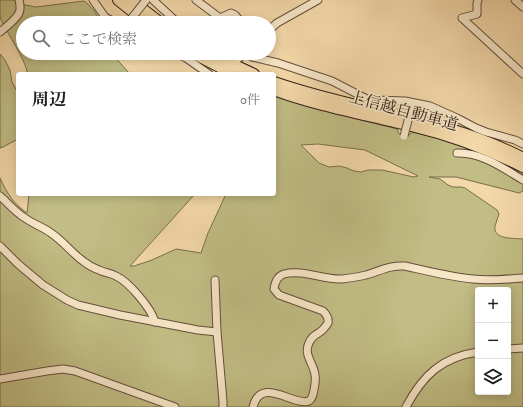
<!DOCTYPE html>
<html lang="ja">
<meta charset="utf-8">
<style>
body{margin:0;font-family:"IM FELL DW Pica","Noto Serif JP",serif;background:#f2f2f2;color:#202124}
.controls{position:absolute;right:12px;bottom:12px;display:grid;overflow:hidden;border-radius:4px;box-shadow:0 2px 10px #0003}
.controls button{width:36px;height:36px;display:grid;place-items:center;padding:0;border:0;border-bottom:1px solid #e0e0e0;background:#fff;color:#202124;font:20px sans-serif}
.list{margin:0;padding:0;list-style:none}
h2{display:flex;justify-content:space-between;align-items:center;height:52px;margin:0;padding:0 16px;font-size:17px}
h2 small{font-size:13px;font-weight:400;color:#757577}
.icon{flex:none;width:22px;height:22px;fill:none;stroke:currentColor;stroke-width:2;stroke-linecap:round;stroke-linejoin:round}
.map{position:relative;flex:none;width:523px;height:407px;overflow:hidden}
.search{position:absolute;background:#fff;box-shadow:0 2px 10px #0003;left:16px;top:16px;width:260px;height:44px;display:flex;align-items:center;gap:10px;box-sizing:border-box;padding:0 14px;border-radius:22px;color:#757577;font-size:15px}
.panel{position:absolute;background:#fff;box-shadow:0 2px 10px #0003;left:16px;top:72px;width:260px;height:124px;border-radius:4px}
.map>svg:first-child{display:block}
.green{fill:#c1bd84;stroke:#7a6f4e;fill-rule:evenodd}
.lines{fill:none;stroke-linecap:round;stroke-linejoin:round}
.minor-casing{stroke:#644f3c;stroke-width:9}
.highway-casing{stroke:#342118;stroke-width:12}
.minor{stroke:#f7e6c7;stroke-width:7}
.highway{stroke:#f3d8a9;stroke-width:10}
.minor-bridge-casing{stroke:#644f3c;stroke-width:9;stroke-linecap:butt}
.minor-bridge{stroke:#f7e6c7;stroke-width:7}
.labels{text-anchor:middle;stroke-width:3.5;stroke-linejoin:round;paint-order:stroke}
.street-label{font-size:16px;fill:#342118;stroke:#f7e6c7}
</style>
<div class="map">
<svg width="523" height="407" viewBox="0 0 523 407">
<rect width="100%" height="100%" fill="#f3d8a9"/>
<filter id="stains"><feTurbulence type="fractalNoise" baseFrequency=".005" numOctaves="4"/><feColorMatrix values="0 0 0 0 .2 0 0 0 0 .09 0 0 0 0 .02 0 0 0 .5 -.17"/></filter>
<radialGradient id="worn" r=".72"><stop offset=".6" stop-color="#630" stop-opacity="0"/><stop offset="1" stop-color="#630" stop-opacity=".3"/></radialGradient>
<g class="green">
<path d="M0,0H13L20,4L36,7L84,1C91,6 98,14 99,23H23V53H111L130,74H28C23,55 10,38 1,20L0,16Z"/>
<polygon points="0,54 5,60 10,70 12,82 18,93 18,139 3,147 0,148"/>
<path d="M274,96L317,109L397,129L399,134L407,136L413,132L449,141L496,160L523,174V191L519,193L456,177H429L440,179L448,185L453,187H461L465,188L497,210L499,214C498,218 496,222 495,226C493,240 514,238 523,239V407H0V178C7,193 13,203 27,213L29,194H195L130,266H134L152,260L176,249L201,253L208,233L226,194H274ZM318,144L365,150L418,176L414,177L382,170H368L361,172L354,171L347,168L339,166L329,167L319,163L301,145ZM478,290H508V392H478Z"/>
</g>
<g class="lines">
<g class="minor-casing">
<g id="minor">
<polyline points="93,0 105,17 116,23"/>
<polyline points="153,0 178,23"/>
<polyline points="196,0 220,18 231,13 235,15 242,23"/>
<polyline points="478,0 477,3 477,14 462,18 523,74"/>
<polyline points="515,0 523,7"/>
<polyline points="269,30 277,23 318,0"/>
<path d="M0,32C5,28 17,18 19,13C21,9 20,4 19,0"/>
<polyline points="176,53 186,58 209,74"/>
<polyline points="246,53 252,57 278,63 332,81 367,99 375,100 405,101 430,106 457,118 476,128 486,132 515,140 523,144"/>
<polyline points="238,59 246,53"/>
<path d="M457,153C481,152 503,168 523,180"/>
<path d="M0,196C8,203 15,212 25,218C33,224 43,227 51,233C63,241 72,253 83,261C88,265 93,268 99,270C105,273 111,273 116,276C129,282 151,308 155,322"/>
<polyline points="0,246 18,264 43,285 67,300 78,305 120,315 198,330 217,332"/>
<polyline points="215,280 217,332 223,401 223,407"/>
<polyline points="508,349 523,348"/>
<polyline points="0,379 47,371 63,369 75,371 175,407"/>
<path d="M253,407C261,375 294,407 309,401C313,398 313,395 314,390C315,385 316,380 315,375C314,364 303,354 309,343C311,337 315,335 320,332C323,330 326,326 328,323C329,318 327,315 323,311L279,295L274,289C275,282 277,276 284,274C303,269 323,280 342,279C350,278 358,277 366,275C380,271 390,265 405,266C427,271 450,277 473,279C490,281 506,279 523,278"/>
<path d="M406,407C423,375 442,357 478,352"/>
</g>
</g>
<g class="highway-casing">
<g id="highway">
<polyline points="118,0 147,23"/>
<polyline points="131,0 161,23"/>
<polyline points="192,53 233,74"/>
<polyline points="209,53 254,74"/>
<path d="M274,82C356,111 445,117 523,158"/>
<path d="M274,90C320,107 368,115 415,127C453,136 489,150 523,167"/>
</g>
</g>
<use href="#minor" class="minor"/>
<use href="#highway" class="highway"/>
<g class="minor-bridge-casing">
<g id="minor-bridge">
<polyline points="128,23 146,0"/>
<polyline points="404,136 412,105"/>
</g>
</g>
<use href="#minor-bridge" class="minor-bridge"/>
</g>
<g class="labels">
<g class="street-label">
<text transform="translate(404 110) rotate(15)" y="6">上信越自動車道</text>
</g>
</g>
<rect width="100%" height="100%" filter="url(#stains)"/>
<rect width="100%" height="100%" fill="url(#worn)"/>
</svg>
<div class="controls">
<button>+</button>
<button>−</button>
<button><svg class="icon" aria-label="layers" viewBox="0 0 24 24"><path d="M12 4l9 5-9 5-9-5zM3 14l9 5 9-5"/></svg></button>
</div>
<div class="search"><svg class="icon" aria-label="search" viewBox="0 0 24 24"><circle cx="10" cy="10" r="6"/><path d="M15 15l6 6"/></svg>ここで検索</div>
<section class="panel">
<h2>周辺<small>0件</small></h2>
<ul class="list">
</ul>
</section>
</div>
